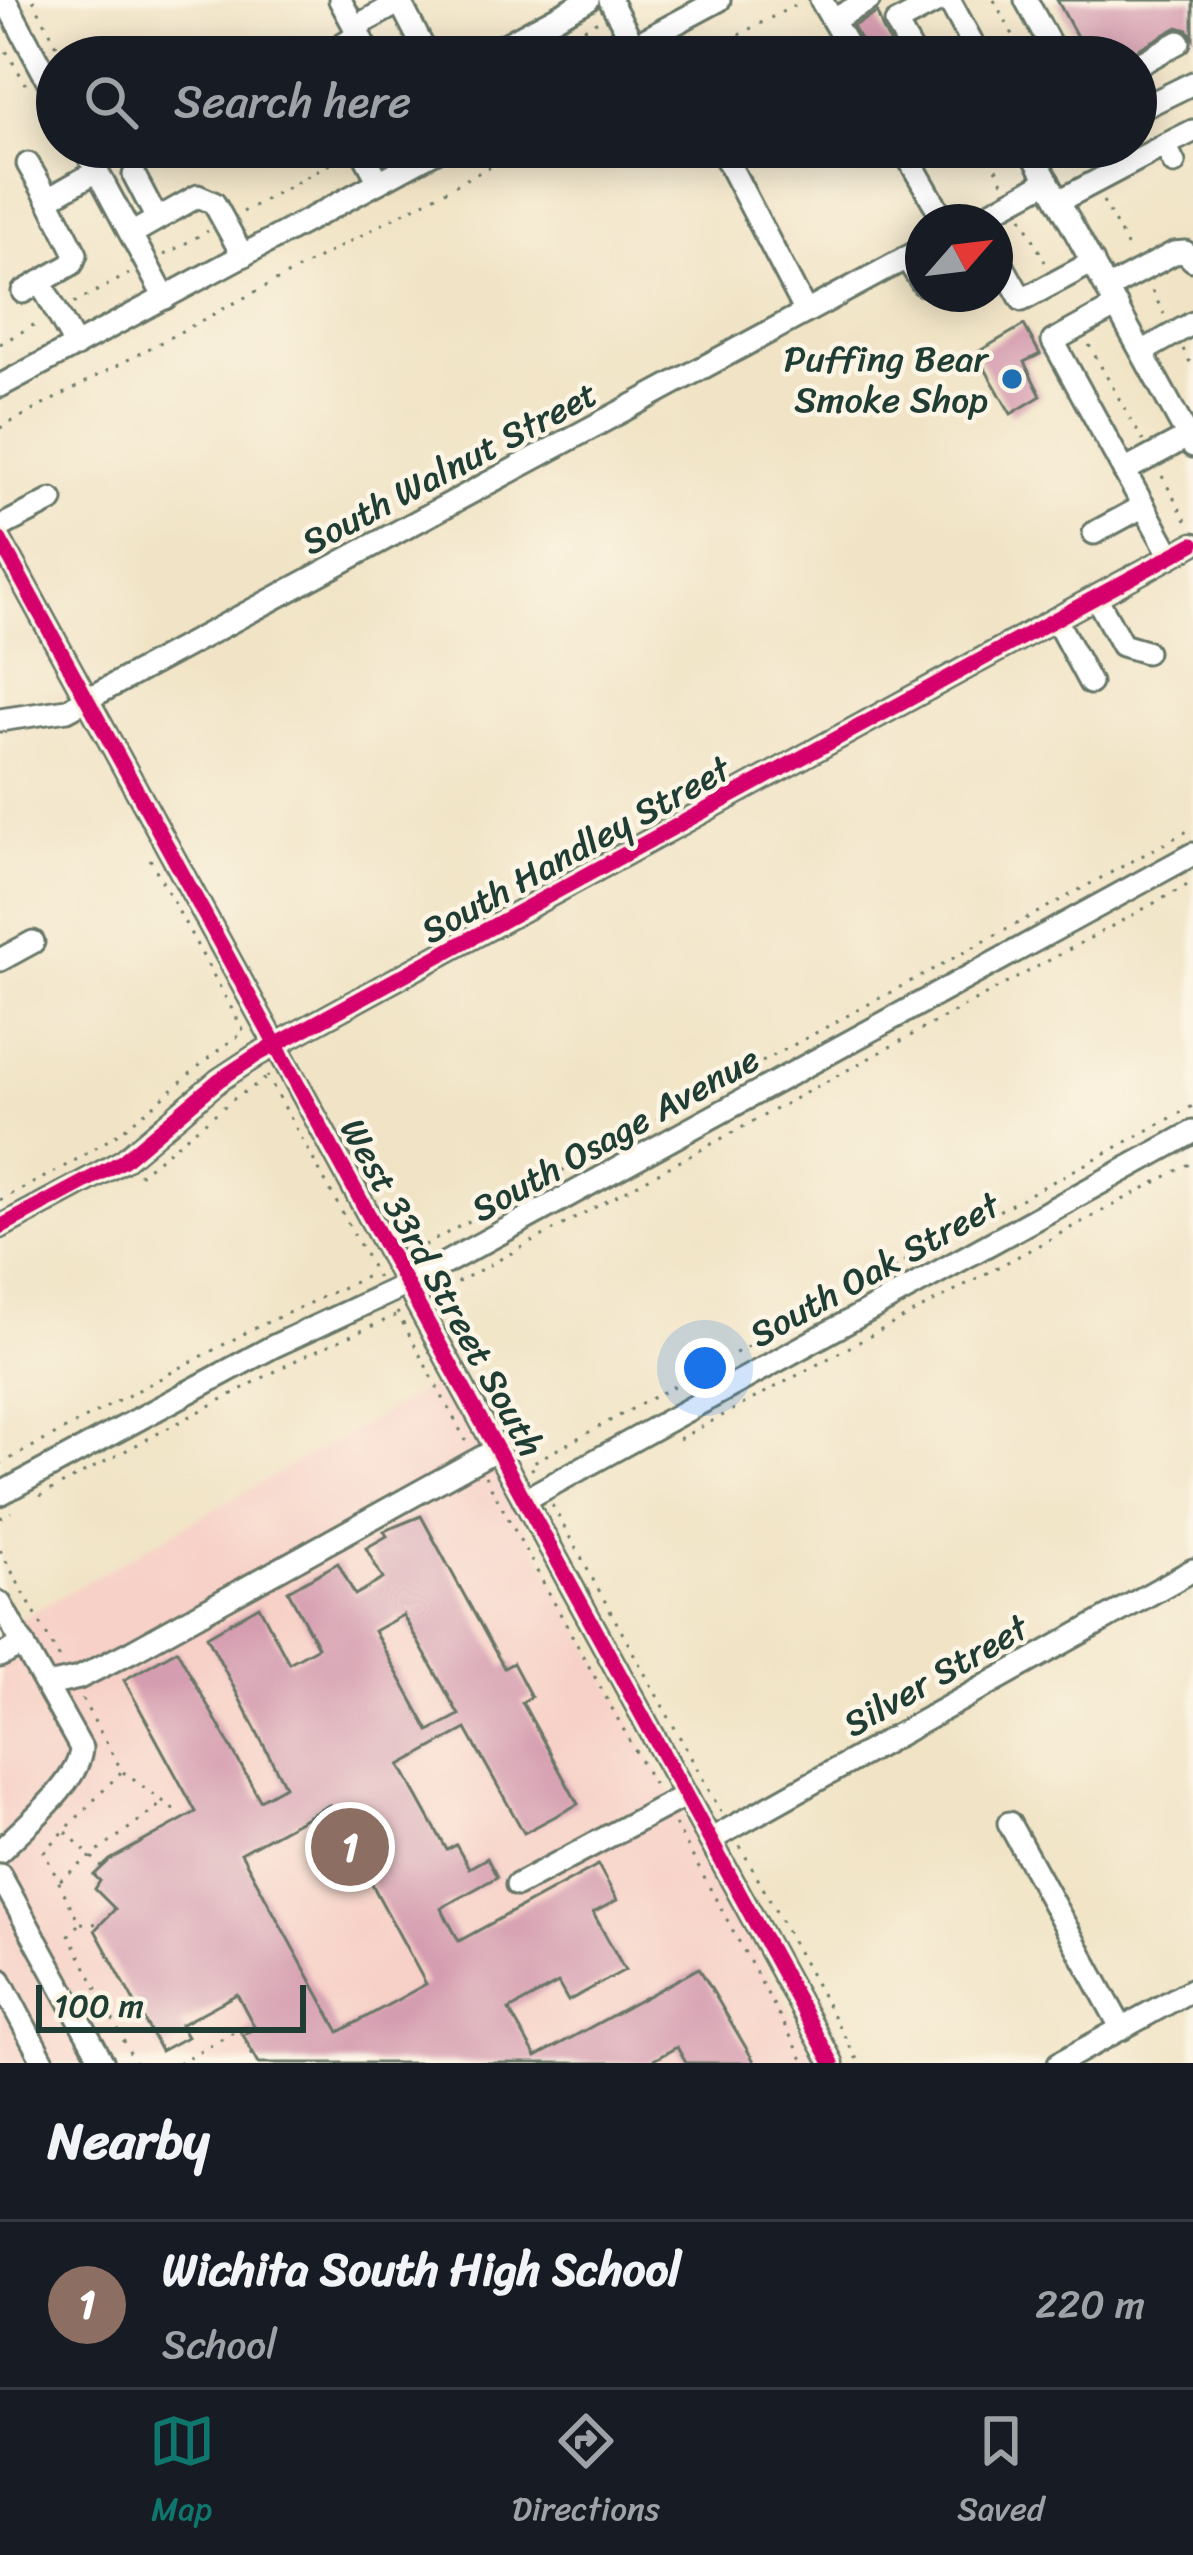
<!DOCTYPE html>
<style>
body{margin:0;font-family:Sriracha,sans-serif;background:#242831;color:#f1f3f6}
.compass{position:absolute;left:905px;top:204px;width:108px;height:108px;border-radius:50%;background:#171b24;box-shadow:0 6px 30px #0003;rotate:62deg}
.scale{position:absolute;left:36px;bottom:30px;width:270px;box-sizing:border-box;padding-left:12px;border:6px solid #1f3d34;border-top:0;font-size:33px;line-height:42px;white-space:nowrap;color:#1f3d34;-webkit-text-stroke:9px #fcf5e5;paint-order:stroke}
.you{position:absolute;left:705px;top:1368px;width:42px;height:42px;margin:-30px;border:9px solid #fff;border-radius:50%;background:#1a73e8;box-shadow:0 0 0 18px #1a73e833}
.badge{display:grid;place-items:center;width:78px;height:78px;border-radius:50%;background:#0f766e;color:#fff;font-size:39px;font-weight:700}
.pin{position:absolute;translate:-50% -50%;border:6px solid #fff;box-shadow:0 3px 12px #0006}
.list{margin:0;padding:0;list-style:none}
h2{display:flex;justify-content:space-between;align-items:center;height:156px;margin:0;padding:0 48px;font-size:51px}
h2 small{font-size:39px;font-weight:400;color:#9ea1a6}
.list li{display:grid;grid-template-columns:78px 1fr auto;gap:36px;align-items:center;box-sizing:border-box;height:168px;padding:0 48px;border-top:3px solid #363941}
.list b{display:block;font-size:45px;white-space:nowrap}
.list p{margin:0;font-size:39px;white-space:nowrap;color:#9ea1a6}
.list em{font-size:39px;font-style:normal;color:#9ea1a6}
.icon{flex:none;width:66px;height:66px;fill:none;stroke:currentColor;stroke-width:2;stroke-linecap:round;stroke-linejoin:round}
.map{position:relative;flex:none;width:1193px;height:2063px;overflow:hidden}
.search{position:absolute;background:#171b24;box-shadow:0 6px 30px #0003;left:36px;right:36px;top:36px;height:132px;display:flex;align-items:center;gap:30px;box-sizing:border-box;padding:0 42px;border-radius:66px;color:#9ea1a6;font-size:45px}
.sheet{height:324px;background:#171b24}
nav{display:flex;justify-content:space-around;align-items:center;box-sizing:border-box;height:168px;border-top:3px solid #363941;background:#171b24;font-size:33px;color:#9ea1a6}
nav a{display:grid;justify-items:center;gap:6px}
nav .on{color:#0f766e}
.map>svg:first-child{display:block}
.built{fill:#f7d1c8}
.building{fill:#d59db0;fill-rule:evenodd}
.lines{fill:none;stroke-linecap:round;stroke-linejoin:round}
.minor-casing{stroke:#687767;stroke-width:27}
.path{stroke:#687767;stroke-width:3;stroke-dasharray:3 9;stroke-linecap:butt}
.minor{stroke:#fff;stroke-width:21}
.cycleway-casing{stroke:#fcf5e5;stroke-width:22}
.cycleway{stroke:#d6006c;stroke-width:15}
.poi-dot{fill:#1f6fb2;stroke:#fcf5e5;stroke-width:4.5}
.labels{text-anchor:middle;stroke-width:9;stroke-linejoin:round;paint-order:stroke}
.poi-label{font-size:36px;fill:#1f3d34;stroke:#fcf5e5;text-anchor:end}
.street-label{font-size:36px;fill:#1f3d34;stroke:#fcf5e5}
</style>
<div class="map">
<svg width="1193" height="2063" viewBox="0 0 1193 2063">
<rect width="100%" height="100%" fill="#fcf5e5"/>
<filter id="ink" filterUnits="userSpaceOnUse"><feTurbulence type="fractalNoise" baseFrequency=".00833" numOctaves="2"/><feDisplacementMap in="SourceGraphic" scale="24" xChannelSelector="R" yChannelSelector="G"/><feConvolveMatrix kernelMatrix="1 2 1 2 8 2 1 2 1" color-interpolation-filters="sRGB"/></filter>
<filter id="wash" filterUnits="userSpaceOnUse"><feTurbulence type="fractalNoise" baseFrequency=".004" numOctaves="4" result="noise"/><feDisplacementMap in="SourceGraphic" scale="48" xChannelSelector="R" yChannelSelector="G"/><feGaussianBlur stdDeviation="2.7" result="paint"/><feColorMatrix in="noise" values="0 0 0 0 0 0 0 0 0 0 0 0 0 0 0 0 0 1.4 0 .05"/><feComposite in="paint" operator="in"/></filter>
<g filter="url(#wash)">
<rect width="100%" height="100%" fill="#f1e4c6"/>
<polygon class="built" points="444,1379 819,2063 0,2063 0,1631"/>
<g id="blocks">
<g class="building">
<polygon points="1057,0 1193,0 1193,38 1188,30 1178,27 1124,57 1088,57"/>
<polygon points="877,13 883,30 898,57 869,57 853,26"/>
<polygon points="1024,325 1040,354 1024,362 1041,396 1011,414 976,353"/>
<path d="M421,1516L504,1668L513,1663L531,1697L522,1702L578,1804L524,1833L466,1729L400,1765L447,1850L456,1845L469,1868L487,1858L497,1877L441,1908L459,1941L598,1865L617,1900L593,1913L625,1970L568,2001L558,1983L509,2010L536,2057L699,1968L755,2063H686L677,2047L648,2063H259L243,2035L255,2028L237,1994L180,2025L187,2037L161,2051L95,1930L115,1909L95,1889L100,1881L94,1875L110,1860L196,1812L124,1680L177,1650L260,1800L285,1786L207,1636L259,1606L289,1663L318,1647L288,1591L338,1563L355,1595L383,1579L366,1548L387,1536L384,1531ZM403,1615L459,1715L429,1731L374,1631ZM329,1805L426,1984L339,2032L241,1853Z"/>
</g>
</g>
</g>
<g filter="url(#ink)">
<use href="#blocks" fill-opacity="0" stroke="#687767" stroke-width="3"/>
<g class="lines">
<g class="minor-casing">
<g id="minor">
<polyline points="5,0 57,97"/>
<polyline points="340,0 371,57"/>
<polyline points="610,0 634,46"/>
<polyline points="821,0 854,57"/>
<polyline points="949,0 980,57"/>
<polyline points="1026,0 1057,57"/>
<polyline points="833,20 869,0"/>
<polyline points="355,27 400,2 428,57"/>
<polyline points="660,32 673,57"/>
<polyline points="321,57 359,34"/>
<polyline points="504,57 499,48 588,0"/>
<polyline points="613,57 719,0"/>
<polyline points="915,57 896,23 940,0"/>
<polyline points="1136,66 1179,42"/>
<polyline points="1136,111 1193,83"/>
<polyline points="84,147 165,298"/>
<polyline points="360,147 379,182"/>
<polyline points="720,147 806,312"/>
<polyline points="902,147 945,222"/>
<polyline points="1029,147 1193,446"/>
<polyline points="1037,161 1063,147"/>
<polyline points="1174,163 1165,145 1193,131"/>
<polyline points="28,164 48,199"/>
<polyline points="134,175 157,219"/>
<polyline points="1059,201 1165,145"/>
<polyline points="973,222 1048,181"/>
<polyline points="131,234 198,196 214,203 243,256"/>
<polyline points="995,252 1022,300 1093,262"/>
<polyline points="906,258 923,284"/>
<polyline points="40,282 76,346"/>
<polyline points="1107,289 1174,253 1185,252 1193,260"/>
<polyline points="23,292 72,264 76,254 48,199 97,171"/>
<polyline points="1117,306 1053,341 1171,556"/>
<polyline points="1142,352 1193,323"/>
<polyline points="0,386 444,147"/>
<polyline points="1124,471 1193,434"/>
<polyline points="0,527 52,500"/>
<polyline points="1094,533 1144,506"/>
<polyline points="0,540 832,2063"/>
<polyline points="1096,597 1122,645 1146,652"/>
<polyline points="1056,620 1090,683"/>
<polyline points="0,720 67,710 923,249"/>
<polyline points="0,960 33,942"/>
<polyline points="0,1227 123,1161 219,1080 257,1055 1193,544"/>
<polyline points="0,1494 272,1347 407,1284 1193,854"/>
<polyline points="524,1500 1193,1132"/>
<path d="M0,1603L81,1748C80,1782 24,1826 0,1851"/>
<polyline points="0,1656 24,1644"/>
<polyline points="48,1685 79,1678 132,1651 497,1449"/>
<polyline points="1009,1823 1122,2029"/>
<polyline points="710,1840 1193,1570"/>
<polyline points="0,1875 103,2063"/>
<polyline points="517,1885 686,1795"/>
<polyline points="0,1980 44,2063"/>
<polyline points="1059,2063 1193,1989"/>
</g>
</g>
<g class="path">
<polyline points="33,0 63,57"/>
<polyline points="994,0 1025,57"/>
<polyline points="0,41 26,84"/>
<polyline points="531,57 600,20"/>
<polyline points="696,57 801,2"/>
<polyline points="112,147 120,161"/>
<polyline points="985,147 1003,182"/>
<polyline points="1103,201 1130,251"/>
<polyline points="243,212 345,156"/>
<polyline points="1022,217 1045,262"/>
<polyline points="164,255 208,231"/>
<polyline points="1152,291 1164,314"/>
<polyline points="74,303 129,274"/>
<polyline points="0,344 39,322"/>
<polyline points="1089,345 1143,441"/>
<polyline points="1183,349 1193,368"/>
<polyline points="0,428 527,147"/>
<polyline points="1162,476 1189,526"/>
<polyline points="150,859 246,1035"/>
<polyline points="267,1075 378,1278"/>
<polyline points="139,1175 235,1098 268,1077"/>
<path d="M0,1200C48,1175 97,1152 139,1117C175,1089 204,1058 243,1033"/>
<polyline points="414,1251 1193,828"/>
<polyline points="436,1294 1193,882"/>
<polyline points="397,1312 466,1441"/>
<polyline points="679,1439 1193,1162"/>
<polyline points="0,1464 251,1330 374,1273"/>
<polyline points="533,1470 530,1464 1193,1106"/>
<polyline points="485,1476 656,1789"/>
<polyline points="40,1496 304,1356 395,1316"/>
<polyline points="552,1505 721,1812"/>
<polyline points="0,1518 11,1512"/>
<polyline points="0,1550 60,1659"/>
<polyline points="82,1699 122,1771 44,1852 79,1923 101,1924"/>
<polyline points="123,1772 175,1810"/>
<polyline points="675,1824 805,2063"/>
<polyline points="66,1832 102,1867"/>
<polyline points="740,1846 859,2063"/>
<polyline points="60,1880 164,1802"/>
<polyline points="78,1925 69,1934 135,2063"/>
<polyline points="178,2063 239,2029 257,2063"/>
</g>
<use href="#minor" class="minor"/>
<g class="cycleway-casing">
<g id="cycleway">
<polyline points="0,540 832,2063"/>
<polyline points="0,1227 123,1161 219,1080 257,1055 1193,544"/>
</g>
</g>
<use href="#cycleway" class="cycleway"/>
</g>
</g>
<circle class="poi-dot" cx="1012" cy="379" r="12"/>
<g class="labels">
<g class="poi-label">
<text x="988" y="371">Puffing Bear<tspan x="988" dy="41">Smoke Shop</tspan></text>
</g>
<g class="street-label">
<text transform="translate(449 467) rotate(-28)" y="13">South Walnut Street</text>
<text transform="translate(575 849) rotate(-29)" y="13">South Handley Street</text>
<text transform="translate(615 1133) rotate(-29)" y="13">South Osage Avenue</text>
<text transform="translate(874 1269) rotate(-29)" y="13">South Oak Street</text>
<text transform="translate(443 1287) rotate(61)" y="13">West 33rd Street South</text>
<text transform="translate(935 1675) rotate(-30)" y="13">Silver Street</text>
</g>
</g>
</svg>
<svg class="compass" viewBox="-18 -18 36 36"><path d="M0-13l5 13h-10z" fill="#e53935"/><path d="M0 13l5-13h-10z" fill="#9ea1a6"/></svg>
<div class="scale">100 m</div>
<div class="you"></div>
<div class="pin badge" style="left:350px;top:1847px;background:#8d6e63">1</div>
<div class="search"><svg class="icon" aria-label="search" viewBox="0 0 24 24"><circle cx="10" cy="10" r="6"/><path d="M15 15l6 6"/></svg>Search here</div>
</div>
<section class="sheet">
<h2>Nearby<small></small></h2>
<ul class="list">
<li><span class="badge" style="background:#8d6e63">1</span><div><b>Wichita South High School</b><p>School</p></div><em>220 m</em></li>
</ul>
</section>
<nav>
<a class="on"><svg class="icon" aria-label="map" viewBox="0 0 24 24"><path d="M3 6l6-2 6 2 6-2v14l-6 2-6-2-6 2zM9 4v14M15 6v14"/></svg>Map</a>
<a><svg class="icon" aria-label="directions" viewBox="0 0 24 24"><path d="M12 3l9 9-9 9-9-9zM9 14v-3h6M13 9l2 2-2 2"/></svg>Directions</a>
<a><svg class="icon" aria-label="saved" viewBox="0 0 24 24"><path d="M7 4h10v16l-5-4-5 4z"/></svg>Saved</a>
</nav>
